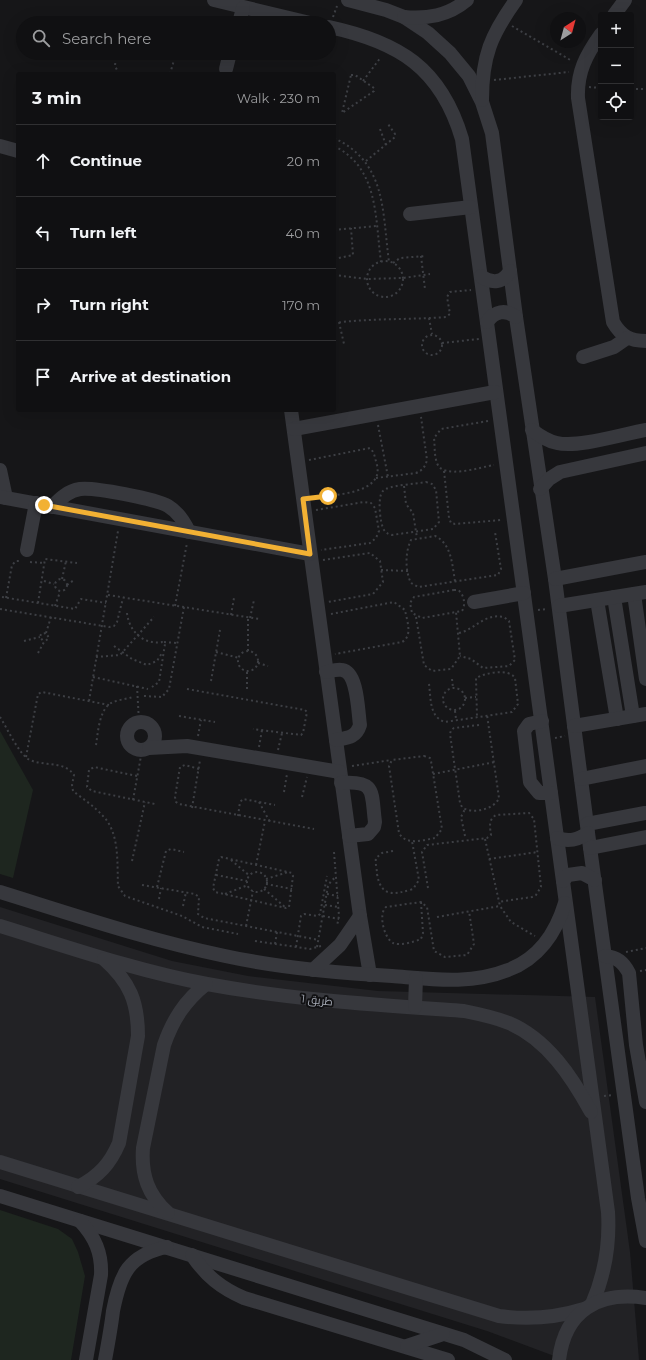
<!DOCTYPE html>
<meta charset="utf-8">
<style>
body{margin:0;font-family:Montserrat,Cairo,sans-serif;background:#1e1e20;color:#f1f3f6}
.controls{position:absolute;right:12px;top:12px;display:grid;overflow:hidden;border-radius:4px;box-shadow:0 4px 16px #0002}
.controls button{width:36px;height:36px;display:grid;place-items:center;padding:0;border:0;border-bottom:1px solid #303032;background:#101012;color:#f1f3f6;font:20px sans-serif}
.compass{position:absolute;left:550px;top:12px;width:36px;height:36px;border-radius:50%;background:#101012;box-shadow:0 4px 16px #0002;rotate:36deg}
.stop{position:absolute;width:12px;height:12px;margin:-9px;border:3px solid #f2b134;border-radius:50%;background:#fff}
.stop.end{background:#f2b134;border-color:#fff;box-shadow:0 1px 4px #0008}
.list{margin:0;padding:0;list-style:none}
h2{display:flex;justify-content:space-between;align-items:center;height:52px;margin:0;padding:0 16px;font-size:17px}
h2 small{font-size:13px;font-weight:400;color:#9c9d9f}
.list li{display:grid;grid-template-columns:26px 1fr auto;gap:12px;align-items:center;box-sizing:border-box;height:72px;padding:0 16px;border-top:1px solid #303032}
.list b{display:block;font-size:15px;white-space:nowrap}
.list em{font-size:13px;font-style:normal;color:#9c9d9f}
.icon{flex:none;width:22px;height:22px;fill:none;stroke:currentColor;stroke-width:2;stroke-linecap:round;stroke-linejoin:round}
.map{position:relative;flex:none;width:646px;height:1360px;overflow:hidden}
.search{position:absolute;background:#101012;box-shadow:0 4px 16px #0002;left:16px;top:16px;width:320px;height:44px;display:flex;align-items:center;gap:10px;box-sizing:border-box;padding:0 14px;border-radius:22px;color:#9c9d9f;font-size:15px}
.panel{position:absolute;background:#101012;box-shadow:0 4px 16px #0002;left:16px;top:72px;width:320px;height:340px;border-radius:4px}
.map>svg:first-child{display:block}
.built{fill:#222225}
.green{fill:#1e261f}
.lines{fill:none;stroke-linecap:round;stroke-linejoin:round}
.path{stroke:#3d3f44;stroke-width:2;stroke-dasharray:2 3;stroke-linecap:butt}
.minor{stroke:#37383d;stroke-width:14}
.route{stroke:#f2b134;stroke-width:5}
.labels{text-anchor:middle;stroke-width:4;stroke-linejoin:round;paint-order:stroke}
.street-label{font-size:11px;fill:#a8adb8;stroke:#111113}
</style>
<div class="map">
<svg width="646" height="1360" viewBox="0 0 646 1360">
<rect width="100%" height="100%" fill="#161618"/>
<polygon class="built" points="0,907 172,961 248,976 378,991 595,997 630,1252 639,1360 565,1360 487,1331 0,1179"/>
<g class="green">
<polygon points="0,731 33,790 13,878 0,874"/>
<polygon points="0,1210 58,1229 72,1239 78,1252 85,1276 71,1360 0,1360"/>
</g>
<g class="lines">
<g class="path">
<polyline points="333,17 337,6"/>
<polyline points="123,23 123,21"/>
<polyline points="512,26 572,61"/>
<polyline points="116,53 115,66 119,74"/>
<polyline points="170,74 176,53"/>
<polyline points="308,74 309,73"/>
<polygon points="351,75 355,75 374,88 374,91 342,113"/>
<polyline points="494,80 569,72"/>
<polyline points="363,81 381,57"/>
<polyline points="589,87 601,88"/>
<polyline points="631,89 646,89"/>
<polyline points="380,129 386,145"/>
<path d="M334,138C387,163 382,211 389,262"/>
<path d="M334,146C379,168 375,218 381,262"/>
<polyline points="366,161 395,137 395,134 388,124"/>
<polyline points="334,230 376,226"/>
<polyline points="421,256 425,289"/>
<polyline points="334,259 353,255 351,228"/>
<circle cx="385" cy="279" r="18"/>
<polyline points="393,263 400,258 425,256"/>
<polyline points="334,275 367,279 403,278 430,274"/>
<polyline points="334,279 335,286"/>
<polyline points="429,318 432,334"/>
<polyline points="339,322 344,344"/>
<path d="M334,323C371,318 408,320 446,317L450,314L447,297L450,292L471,290"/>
<circle cx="432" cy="345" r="10"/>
<polyline points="442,343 479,339"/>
<path d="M488,421L441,429L434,438C435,446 434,455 437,463C442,480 481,467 494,465"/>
<polyline points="378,425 388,477"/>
<path d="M309,460L370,448C375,453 375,459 377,465C384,494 333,495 315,497"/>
<polyline points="444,471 449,518 451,523 455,524 501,520"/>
<path d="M376,478L416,473C423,470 425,467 427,460L421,417"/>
<path d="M426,482L432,484L436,490L439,522L433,529L392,535C388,534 386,533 384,530C380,524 377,496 383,491C388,485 417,484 426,482Z"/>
<polyline points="404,486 406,504 413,513 417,538"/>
<polyline points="316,510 364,502 371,503 375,508 379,531 376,538 370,543 321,550"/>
<polyline points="323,560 370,553 380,561 383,582 373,594 328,602"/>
<polyline points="30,562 44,563"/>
<polyline points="381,570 408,571"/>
<circle cx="61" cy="585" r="6"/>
<polyline points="62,579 66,561"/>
<polyline points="44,581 54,584"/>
<path d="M455,581C452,565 452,544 435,536L411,540C405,552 405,571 411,583L418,587L498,575L501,569L495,532"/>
<polyline points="67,585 74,580"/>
<path d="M454,590H458C464,594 466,605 462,611L422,618L412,613L410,603L414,597Z"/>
<polyline points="108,595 259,619"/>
<polyline points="2,597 75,609 81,599 106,603"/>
<polyline points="6,598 12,565 16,561 21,561"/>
<polyline points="38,603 45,559 77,563"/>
<polyline points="55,606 60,592"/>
<polyline points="175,606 187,543"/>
<polyline points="0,609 109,627 114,626 117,622 123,598"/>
<polyline points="538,610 547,609"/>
<path d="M127,613C129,631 143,645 162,642L165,644L159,682L152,687"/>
<path d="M331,614L394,602L405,610C407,621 413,636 402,642L335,654"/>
<polyline points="231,615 234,598"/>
<polyline points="416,617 424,665 432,671 451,669 460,656 456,612"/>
<polyline points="250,618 254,600"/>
<polyline points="46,633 51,617"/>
<path d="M459,633C476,629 484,613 504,617L509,621L515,660L509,666L483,668L471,659L460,656"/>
<polyline points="24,641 40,637"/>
<polyline points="164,642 177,643"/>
<polyline points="114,646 132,659 147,665 157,661 162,653"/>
<polyline points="248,651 248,618"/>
<circle cx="248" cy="661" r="10"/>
<polyline points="216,652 239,658"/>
<polyline points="38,653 44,642 49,638 46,633 41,634 40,637 44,642"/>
<polyline points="96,657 120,655 154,617"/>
<polyline points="258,663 268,666"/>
<polyline points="93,677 148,689"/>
<polyline points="452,679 453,688"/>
<polyline points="211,681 220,630"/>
<path d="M429,684C431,698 429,717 445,722L512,712L518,704L515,678C509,668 485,673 476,678L477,717"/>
<polyline points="137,686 139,722"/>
<circle cx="454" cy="699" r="11"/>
<polyline points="187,689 305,710 307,712 303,733 301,735 253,729"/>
<polyline points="247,689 247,671"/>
<polyline points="144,696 162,697 169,689 184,607"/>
<polyline points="465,698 476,697"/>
<polyline points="89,701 118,531"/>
<polyline points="455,711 456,719"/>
<polyline points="179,716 215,722"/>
<path d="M0,717C7,728 18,752 28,759C42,767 64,760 74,775L72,785L73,791C83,799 94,806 102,815C120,832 117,863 118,886L125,896L182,916L202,927L238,934"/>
<path d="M479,725L454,728L451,730L450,734L460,803L462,807C472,815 495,809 499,798L487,715"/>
<polyline points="198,736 201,720"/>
<polyline points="555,738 565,736"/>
<path d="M96,745C98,733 99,710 111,703C117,700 126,699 133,697"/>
<polyline points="259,747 262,730"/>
<polyline points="278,750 282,733"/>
<path d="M424,756L430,758L431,761L442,829L435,838C423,840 406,846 399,833L389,766L392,760Z"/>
<polyline points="26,757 38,694 42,692 109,705"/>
<polyline points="352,766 391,760"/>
<polyline points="199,769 185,765 180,767 175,797 176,802 179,804 314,829"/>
<polyline points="433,774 495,762"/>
<polyline points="137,776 94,767 89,770 87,787 92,791 155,804"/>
<polyline points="284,792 287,774"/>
<polyline points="302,797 307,777"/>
<polyline points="133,800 141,756"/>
<polyline points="259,802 270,822"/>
<polyline points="192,808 200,760"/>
<polyline points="238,816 240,802 243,799 275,805"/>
<polyline points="465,836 461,817 465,809"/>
<polyline points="485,839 500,906 511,922 535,936"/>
<path d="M393,851L382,853L376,858C375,863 377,869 377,874C381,897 393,895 413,889L419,880L412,841"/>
<polyline points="334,852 339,916 337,926"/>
<polygon points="221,857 292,873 293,876 289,907 286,908 215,892 213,888 219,859"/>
<polyline points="489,859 538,852"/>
<polyline points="231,860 250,876"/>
<polyline points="132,861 145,802"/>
<polyline points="256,865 265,821"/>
<circle cx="257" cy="882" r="10"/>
<polyline points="216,875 247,881"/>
<polyline points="266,879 288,872"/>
<polyline points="266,884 292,889"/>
<polyline points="142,885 195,894 199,897 198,914 204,918 319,940"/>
<polyline points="157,887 166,851 171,849 184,852"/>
<path d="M428,888L422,852L427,845L487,838L491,835C490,827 488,820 496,815L529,813L534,819L541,887L536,895L532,897L498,902"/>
<polyline points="264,889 286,908"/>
<polyline points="225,894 248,885"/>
<polyline points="327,894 338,896"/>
<polyline points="159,899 161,888"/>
<path d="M421,902L423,933L421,939C414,942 400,946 393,943C384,938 378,914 386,907L421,902L427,907L434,951L445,957L467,955L474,944L469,911"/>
<polyline points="325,905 338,907"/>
<polyline points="183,906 186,892"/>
<polyline points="323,916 339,919"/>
<polyline points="437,917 500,906"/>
<polyline points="246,926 253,891"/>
<polyline points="255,941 310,949 321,946"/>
<polyline points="275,944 277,932"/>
<polyline points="296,947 301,916 304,914 318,916 320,914 327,876"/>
<polyline points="317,947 328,886 331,881 336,877"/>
<polyline points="626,952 646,948"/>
<polyline points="640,971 646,970"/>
<polyline points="604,1096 613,1095"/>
</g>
<g class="minor">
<polyline points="214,0 310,23"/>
<polyline points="348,0 386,10 404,17 428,33 450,53 469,76 482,102 492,133 516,317 555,579 588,833 638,1198 646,1241"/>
<polyline points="614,15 625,0"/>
<path d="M404,17C427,19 448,16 467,0"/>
<polyline points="239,23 243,8"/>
<path d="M329,27C399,42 441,68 462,139L608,1212C610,1245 605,1274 592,1304"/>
<path d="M601,34C586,55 577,72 578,98L613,322C621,336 630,341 646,341"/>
<polyline points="226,69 230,53"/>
<path d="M482,100C482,56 491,35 516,0"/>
<polyline points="0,146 18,151"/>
<polyline points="410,214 471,207"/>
<path d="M481,276C492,284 503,283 510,271"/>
<path d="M487,322C495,311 505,309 516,317"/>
<polyline points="583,357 614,347 627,338"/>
<polyline points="291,410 360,916 370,975"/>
<polyline points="294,429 495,392"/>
<path d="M532,430C540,436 547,441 557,443C578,448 623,434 646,430"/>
<polyline points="0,470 6,498"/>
<polyline points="540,489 549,479 560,472 646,453"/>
<polyline points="0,497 310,554"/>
<path d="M52,507C60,498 68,491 80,489C94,487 156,499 168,506C178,512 184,521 189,532"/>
<polyline points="27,550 36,503"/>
<polyline points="555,579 646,562"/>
<polyline points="634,594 646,679"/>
<polyline points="614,597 633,716"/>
<polyline points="597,600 617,719"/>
<polyline points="474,602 524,593"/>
<polyline points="559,606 646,592"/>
<path d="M326,672C331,671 337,669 342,670C358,672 358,713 360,725C356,738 347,738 336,740"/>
<polyline points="542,721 529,724 524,731 530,782 539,793 551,793"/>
<circle cx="141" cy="736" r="14"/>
<polyline points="574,726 646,714"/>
<polyline points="149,748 187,746 340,772"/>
<polyline points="581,779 646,766"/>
<path d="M341,783C377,780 371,793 375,822L374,827L368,834L349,836"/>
<polyline points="587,824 645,813"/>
<path d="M557,838C569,842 578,840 588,833"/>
<polyline points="590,848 646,837"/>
<polyline points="563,881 568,875 582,873 595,880"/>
<path d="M0,892C74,915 148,940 225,956C280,968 336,973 392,976C431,979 471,985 508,970C538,959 556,933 565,903"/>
<path d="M0,926C68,947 137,971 207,984C293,1000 378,1005 464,1011C479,1014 494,1017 509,1023C547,1039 572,1077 591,1112"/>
<path d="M605,956C617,957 623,962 629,973L636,1045L646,1102"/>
<polyline points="313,970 340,945 360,916"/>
<polyline points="415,1007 416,978"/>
<path d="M0,1162L499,1316C529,1320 555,1318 584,1309"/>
<path d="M78,1187C99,1176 110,1164 119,1143L138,1036C138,1002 130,982 104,959"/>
<polyline points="0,1196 464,1340 505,1360"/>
<path d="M168,1213C148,1195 141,1175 143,1148L164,1045C173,1019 185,1001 206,984"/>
<path d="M80,1221C95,1237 102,1253 101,1275L86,1360"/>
<path d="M192,1255C206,1276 221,1288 244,1298L448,1360"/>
<polyline points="407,1346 443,1334"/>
<path d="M105,1360C108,1344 111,1328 113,1311C120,1275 128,1255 167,1247"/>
<path d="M559,1360C565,1310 599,1291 646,1298"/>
</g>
</g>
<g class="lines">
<polyline class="route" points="44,505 310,554 303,499 328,496"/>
</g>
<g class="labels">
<g class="street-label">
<text transform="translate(317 1000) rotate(6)" y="4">طريق 1</text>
</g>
</g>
</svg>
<div class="controls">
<button>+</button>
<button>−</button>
<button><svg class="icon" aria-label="locate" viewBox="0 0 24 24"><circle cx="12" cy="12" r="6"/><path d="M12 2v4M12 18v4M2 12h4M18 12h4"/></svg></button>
</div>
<svg class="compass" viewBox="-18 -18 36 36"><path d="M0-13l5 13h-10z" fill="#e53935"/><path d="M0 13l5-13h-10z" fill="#9c9d9f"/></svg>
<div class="stop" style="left:328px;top:496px"></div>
<div class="stop end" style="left:44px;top:505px"></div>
<div class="search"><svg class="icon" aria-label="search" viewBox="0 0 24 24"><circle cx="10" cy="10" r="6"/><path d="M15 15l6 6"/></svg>Search here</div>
<section class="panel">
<h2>3 min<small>Walk · 230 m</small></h2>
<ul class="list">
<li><svg class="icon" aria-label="ahead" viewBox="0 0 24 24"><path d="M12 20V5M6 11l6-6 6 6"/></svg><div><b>Continue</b></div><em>20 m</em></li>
<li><svg class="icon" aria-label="left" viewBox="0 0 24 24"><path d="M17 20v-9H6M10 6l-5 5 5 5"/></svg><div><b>Turn left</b></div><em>40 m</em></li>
<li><svg class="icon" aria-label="right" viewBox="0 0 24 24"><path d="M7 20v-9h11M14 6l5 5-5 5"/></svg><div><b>Turn right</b></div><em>170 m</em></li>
<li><svg class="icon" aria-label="arrive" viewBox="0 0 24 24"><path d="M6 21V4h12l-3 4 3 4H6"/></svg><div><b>Arrive at destination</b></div></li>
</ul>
</section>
</div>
